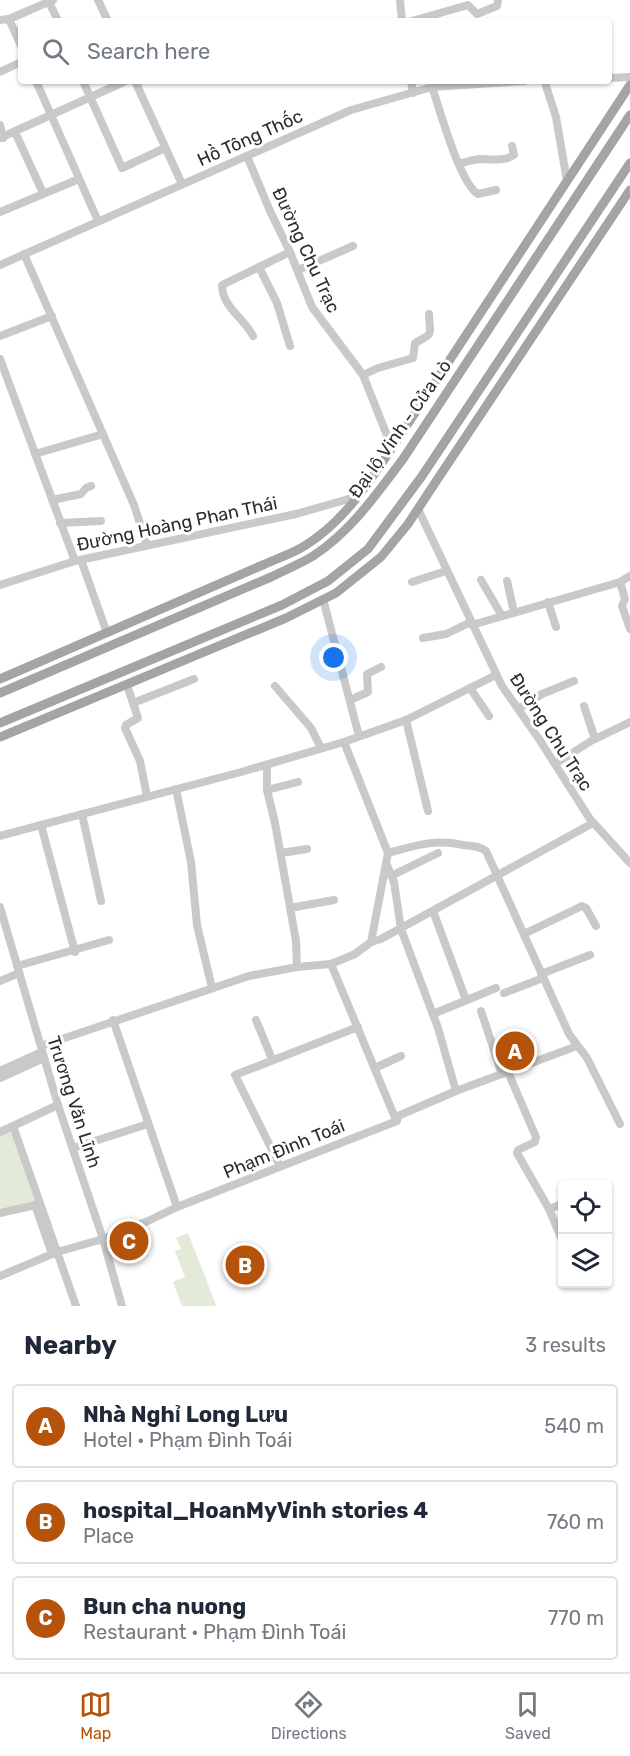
<!DOCTYPE html>
<meta charset="utf-8">
<style>
body{margin:0;font-family:Rubik,sans-serif;background:#f2f2f3;color:#1f2937}
.controls{position:absolute;right:18px;bottom:18px;display:grid;overflow:hidden;border-radius:6px;box-shadow:0 2px 4px #0004}
.controls button{width:54px;height:54px;display:grid;place-items:center;padding:0;border:0;border-bottom:2px solid #e0e1e3;background:#fff;color:#1f2937;font:30px sans-serif}
.you{position:absolute;left:334px;top:658px;width:21px;height:21px;margin:-15px;border:4px solid #fff;border-radius:50%;background:#1a73e8;box-shadow:0 0 0 9px #1a73e833}
.badge{display:grid;place-items:center;width:39px;height:39px;border-radius:50%;background:#b45309;color:#fff;font-size:20px;font-weight:700}
.pin{position:absolute;translate:-50% -50%;border:3px solid #fff;box-shadow:0 2px 6px #0006}
.list{margin:0;padding:0;list-style:none}
h2{display:flex;justify-content:space-between;align-items:center;height:78px;margin:0;padding:0 24px;font-size:26px}
h2 small{font-size:20px;font-weight:400;color:#747a83}
.list li{display:grid;grid-template-columns:39px 1fr auto;gap:18px;align-items:center;box-sizing:border-box;height:84px;margin:0 12px 12px;padding:0 12px;border:2px solid #e0e1e3;border-radius:6px}
.list b{display:block;font-size:22px;white-space:nowrap}
.list p{margin:0;font-size:20px;white-space:nowrap;color:#747a83}
.list em{font-size:20px;font-style:normal;color:#747a83}
.icon{flex:none;width:33px;height:33px;fill:none;stroke:currentColor;stroke-width:2;stroke-linecap:round;stroke-linejoin:round}
.map{position:relative;flex:none;width:630px;height:1306px;overflow:hidden}
.search{position:absolute;background:#fff;box-shadow:0 2px 4px #0004;left:18px;right:18px;top:18px;height:66px;display:flex;align-items:center;gap:15px;box-sizing:border-box;padding:0 21px;border-radius:6px;color:#747a83;font-size:22px}
.sheet{height:366px;background:#fff}
nav{display:flex;justify-content:space-around;align-items:center;box-sizing:border-box;height:84px;border-top:2px solid #e0e1e3;background:#fff;font-size:16px;color:#747a83}
nav a{display:grid;justify-items:center;gap:3px}
nav .on{color:#b45309}
.map>svg:first-child{display:block}
.green{fill:#e3ead8}
.lines{fill:none;stroke-linecap:round;stroke-linejoin:round}
.minor{stroke:#c9c9c9;stroke-width:8}
.major{stroke:#a4a4a4;stroke-width:9}
.labels{text-anchor:middle;stroke-width:6;stroke-linejoin:round;paint-order:stroke}
.street-label{font-size:18px;fill:#2c2c2c;stroke:#fff}
</style>
<div class="map">
<svg width="630" height="1306" viewBox="0 0 630 1306">
<rect width="100%" height="100%" fill="#fff"/>
<g class="green">
<polygon points="13,1126 41,1204 0,1213 0,1132"/>
<polygon points="188,1233 216,1305 214,1306 182,1306 173,1282 185,1277 175,1251 181,1249 176,1238"/>
</g>
<g class="lines">
<g class="minor">
<polyline points="98,0 108,21"/>
<polyline points="400,0 402,21"/>
<polyline points="49,2 58,21"/>
<polyline points="9,19 21,46"/>
<polyline points="0,20 9,19 53,0"/>
<polyline points="412,21 468,5 477,14 497,6 498,0"/>
<polyline points="0,72 21,62"/>
<polyline points="609,78 630,77"/>
<polyline points="36,81 98,221"/>
<polyline points="83,81 122,168 165,148"/>
<polyline points="135,81 182,184"/>
<polyline points="411,81 413,93"/>
<polyline points="546,86 556,117 567,181"/>
<path d="M432,87C440,110 460,184 478,194L496,190"/>
<polyline points="0,125 3,138"/>
<polyline points="15,132 43,193"/>
<polyline points="0,138 126,81"/>
<polyline points="247,156 270,211 290,252 312,307 363,375 392,448"/>
<path d="M459,164C465,162 472,160 479,159C491,159 503,162 514,155L512,146"/>
<polyline points="0,212 79,179"/>
<polyline points="24,254 134,505 147,545"/>
<polyline points="0,265 351,110 432,87 524,81"/>
<polyline points="259,267 277,303 290,346"/>
<polyline points="298,270 353,246"/>
<polyline points="0,336 52,316"/>
<path d="M253,336C244,318 222,307 222,285L290,252"/>
<polyline points="0,359 75,561"/>
<path d="M363,375L378,368L413,358L415,343C434,333 430,336 429,314"/>
<polyline points="35,454 103,434"/>
<polyline points="52,500 81,494 86,488 91,486"/>
<polyline points="418,509 502,686 539,739 590,819 630,863"/>
<polyline points="60,523 101,521"/>
<polyline points="81,560 107,633"/>
<polyline points="481,580 502,616"/>
<polyline points="507,581 514,612"/>
<polyline points="412,582 446,571"/>
<polyline points="620,582 625,599 622,606 630,629"/>
<polyline points="0,585 75,561 296,514 359,496"/>
<polyline points="323,599 359,736"/>
<polyline points="548,602 556,627"/>
<polyline points="472,625 620,582 630,576"/>
<polyline points="423,638 446,634 471,622"/>
<polyline points="127,685 138,718 126,725 125,728 140,761 147,796"/>
<polyline points="275,686 311,728 321,748"/>
<polyline points="470,688 489,716"/>
<polyline points="350,700 368,692 367,674 381,667"/>
<polyline points="133,703 194,679"/>
<polyline points="584,706 595,739"/>
<polyline points="518,709 542,694 574,681"/>
<polyline points="406,720 428,811"/>
<polyline points="344,742 388,853 371,942"/>
<polyline points="555,764 591,741 630,722"/>
<polyline points="267,765 267,790 275,823 296,941 297,967"/>
<polyline points="176,789 191,862 197,925 212,988"/>
<polyline points="267,790 298,782"/>
<polyline points="82,814 101,901"/>
<polyline points="41,825 75,952"/>
<polyline points="0,836 241,772 344,742 406,720 496,675"/>
<polyline points="281,853 307,849"/>
<path d="M388,853C417,845 434,839 463,845C471,846 480,846 486,851L569,1034L587,1058L620,1124"/>
<polyline points="387,865 394,882 401,929 438,1028 456,1091"/>
<polyline points="391,876 438,853"/>
<polyline points="0,907 58,1105 103,1239 122,1306"/>
<polyline points="290,908 334,900"/>
<polyline points="433,911 466,1000"/>
<polyline points="524,934 582,906 586,908 596,926"/>
<polyline points="331,964 396,1120"/>
<polyline points="17,966 109,940"/>
<polyline points="541,974 590,955"/>
<polyline points="0,981 19,973"/>
<polyline points="504,993 543,978"/>
<polyline points="481,1011 502,1074"/>
<polyline points="433,1014 496,988"/>
<polyline points="113,1020 177,1207"/>
<polyline points="256,1020 272,1059"/>
<polyline points="41,1046 249,976 297,967 331,964 355,954 371,942 381,939 593,823"/>
<polyline points="375,1068 401,1056"/>
<polyline points="0,1071 42,1052"/>
<polyline points="508,1072 536,1137 535,1142 518,1150 517,1153 549,1209 562,1240"/>
<polyline points="0,1078 44,1058"/>
<polyline points="13,1126 76,1306"/>
<polyline points="0,1132 58,1105"/>
<polyline points="73,1148 148,1124"/>
<polyline points="280,1166 235,1075 358,1027"/>
<polyline points="35,1205 52,1254"/>
<polyline points="549,1209 562,1204"/>
<polyline points="0,1213 40,1204"/>
<polyline points="0,1276 57,1252 103,1239 148,1221 177,1207 397,1121 398,1116 456,1091 577,1046"/>
</g>
<g class="major">
<path d="M0,679L265,564C278,558 294,553 306,545C344,521 368,484 392,448L630,85"/>
<path d="M0,693L271,577C285,570 300,564 313,556C351,531 376,495 403,459L630,115"/>
<polyline points="0,723 282,605 328,581 368,549 422,476 630,163"/>
<polyline points="0,737 286,618 336,593 381,557 408,524 433,486 630,190"/>
</g>
</g>
<g class="labels">
<g class="street-label">
<text transform="translate(250 138) rotate(-24)" y="6">Hồ Tông Thốc</text>
<text transform="translate(306 250) rotate(65)" y="6">Đường Chu Trạc</text>
<text transform="translate(400 429) rotate(-55)" y="6">Đại lộ Vinh - Cửa Lò</text>
<text transform="translate(177 524) rotate(-12)" y="6">Đường Hoàng Phan Thái</text>
<text transform="translate(551 732) rotate(57)" y="6">Đường Chu Trạc</text>
<text transform="translate(74 1102) rotate(72)" y="6">Trương Văn Lĩnh</text>
<text transform="translate(284 1149) rotate(-22)" y="6">Phạm Đình Toái</text>
</g>
</g>
</svg>
<div class="controls">
<button><svg class="icon" aria-label="locate" viewBox="0 0 24 24"><circle cx="12" cy="12" r="6"/><path d="M12 2v4M12 18v4M2 12h4M18 12h4"/></svg></button>
<button><svg class="icon" aria-label="layers" viewBox="0 0 24 24"><path d="M12 4l9 5-9 5-9-5zM3 14l9 5 9-5"/></svg></button>
</div>
<div class="you"></div>
<div class="pin badge" style="left:515px;top:1051px">A</div>
<div class="pin badge" style="left:245px;top:1265px">B</div>
<div class="pin badge" style="left:129px;top:1241px">C</div>
<div class="search"><svg class="icon" aria-label="search" viewBox="0 0 24 24"><circle cx="10" cy="10" r="6"/><path d="M15 15l6 6"/></svg>Search here</div>
</div>
<section class="sheet">
<h2>Nearby<small>3 results</small></h2>
<ul class="list">
<li><span class="badge">A</span><div><b>Nhà Nghỉ Long Lưu</b><p>Hotel · Phạm Đình Toái</p></div><em>540 m</em></li>
<li><span class="badge">B</span><div><b>hospital_HoanMyVinh stories 4</b><p>Place</p></div><em>760 m</em></li>
<li><span class="badge">C</span><div><b>Bun cha nuong</b><p>Restaurant · Phạm Đình Toái</p></div><em>770 m</em></li>
</ul>
</section>
<nav>
<a class="on"><svg class="icon" aria-label="map" viewBox="0 0 24 24"><path d="M3 6l6-2 6 2 6-2v14l-6 2-6-2-6 2zM9 4v14M15 6v14"/></svg>Map</a>
<a><svg class="icon" aria-label="directions" viewBox="0 0 24 24"><path d="M12 3l9 9-9 9-9-9zM9 14v-3h6M13 9l2 2-2 2"/></svg>Directions</a>
<a><svg class="icon" aria-label="saved" viewBox="0 0 24 24"><path d="M7 4h10v16l-5-4-5 4z"/></svg>Saved</a>
</nav>
